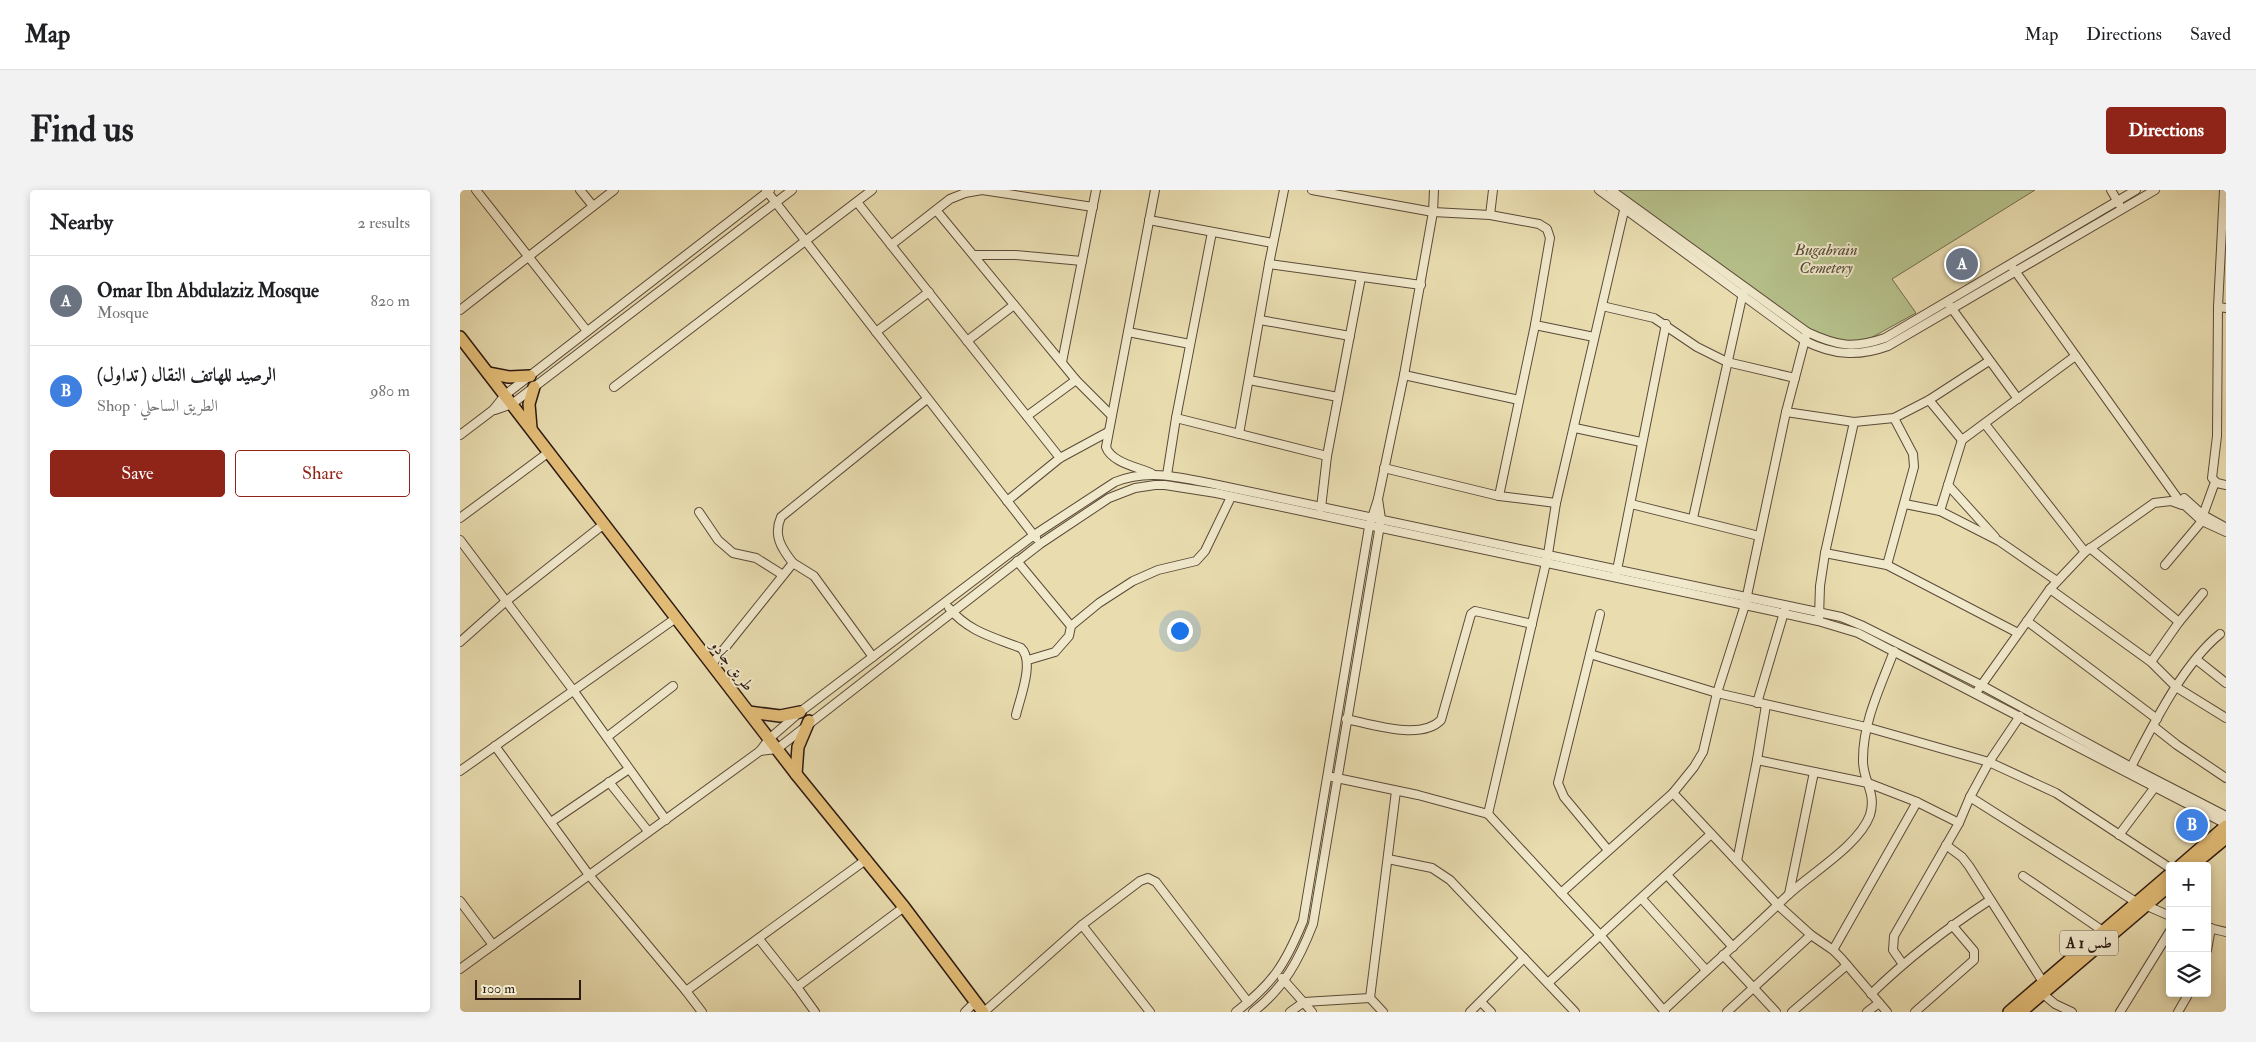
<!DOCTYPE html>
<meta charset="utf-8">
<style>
body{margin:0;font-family:"IM FELL Double Pica",Amiri,serif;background:#f2f2f2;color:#202124}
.controls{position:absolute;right:15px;bottom:15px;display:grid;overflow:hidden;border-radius:5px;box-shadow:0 2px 8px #0003}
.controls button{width:45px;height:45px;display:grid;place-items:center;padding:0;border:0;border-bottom:1px solid #e0e0e0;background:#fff;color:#202124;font:25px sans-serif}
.scale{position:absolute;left:15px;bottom:12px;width:106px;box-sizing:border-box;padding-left:5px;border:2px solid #2c1911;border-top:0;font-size:14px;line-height:18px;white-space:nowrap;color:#2c1911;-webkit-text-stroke:4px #f1e9cc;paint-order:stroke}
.you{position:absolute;left:719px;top:440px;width:18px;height:18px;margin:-12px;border:4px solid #fff;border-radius:50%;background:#1a73e8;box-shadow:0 0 0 8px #1a73e833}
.badge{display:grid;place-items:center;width:32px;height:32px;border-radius:50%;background:#8f2418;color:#fff;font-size:16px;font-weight:700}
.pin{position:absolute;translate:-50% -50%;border:2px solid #fff;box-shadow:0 1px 5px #0006}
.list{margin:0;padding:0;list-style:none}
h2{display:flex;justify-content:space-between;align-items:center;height:65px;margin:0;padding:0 20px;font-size:21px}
h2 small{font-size:16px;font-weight:400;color:#757577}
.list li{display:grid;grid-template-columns:32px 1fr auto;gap:15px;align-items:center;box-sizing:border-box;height:90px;padding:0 20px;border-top:1px solid #e0e0e0}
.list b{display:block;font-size:19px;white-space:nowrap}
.list p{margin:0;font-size:16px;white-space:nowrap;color:#757577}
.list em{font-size:16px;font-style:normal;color:#757577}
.actions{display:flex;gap:10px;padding:15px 20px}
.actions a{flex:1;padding:11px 0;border:1px solid #8f2418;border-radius:5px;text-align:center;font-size:18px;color:#8f2418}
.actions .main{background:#8f2418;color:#fff}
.icon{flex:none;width:28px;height:28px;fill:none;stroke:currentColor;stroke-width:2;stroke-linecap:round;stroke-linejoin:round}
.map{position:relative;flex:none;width:1766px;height:822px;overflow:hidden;border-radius:5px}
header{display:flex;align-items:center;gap:30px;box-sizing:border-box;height:70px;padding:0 25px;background:#fff;border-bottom:1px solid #e0e0e0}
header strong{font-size:24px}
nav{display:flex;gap:28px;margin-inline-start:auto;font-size:18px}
.intro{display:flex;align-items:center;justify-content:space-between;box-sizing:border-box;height:120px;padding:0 30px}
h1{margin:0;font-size:35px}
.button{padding:12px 22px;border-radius:5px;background:#8f2418;color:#fff;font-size:18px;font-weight:700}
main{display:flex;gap:30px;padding:0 30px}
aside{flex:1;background:#fff;border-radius:5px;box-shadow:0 2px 8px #0003}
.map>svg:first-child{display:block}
.green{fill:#b6c18b;stroke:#716d4e}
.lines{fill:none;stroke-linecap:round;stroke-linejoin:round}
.minor-casing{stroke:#5b4a39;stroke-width:10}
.highway-casing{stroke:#2c1911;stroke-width:14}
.minor{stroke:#f1e9cc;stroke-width:8}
.highway{stroke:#e4be78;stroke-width:11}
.labels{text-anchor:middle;stroke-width:4;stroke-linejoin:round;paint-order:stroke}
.shield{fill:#f1e9cc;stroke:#675749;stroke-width:1}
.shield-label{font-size:15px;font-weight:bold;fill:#2c1911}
.park-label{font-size:16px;font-style:italic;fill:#554b36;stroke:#f1e9cc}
.street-label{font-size:16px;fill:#2c1911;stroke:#f1e9cc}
</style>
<header>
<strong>Map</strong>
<nav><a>Map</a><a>Directions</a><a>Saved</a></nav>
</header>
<div class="intro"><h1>Find us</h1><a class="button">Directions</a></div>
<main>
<aside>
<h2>Nearby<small>2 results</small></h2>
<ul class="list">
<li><span class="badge" style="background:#6b7280">A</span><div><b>Omar Ibn Abdulaziz Mosque</b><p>Mosque</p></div><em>820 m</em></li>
<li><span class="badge" style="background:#3f7fe0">B</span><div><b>الرصيد للهاتف النقال ( تداول)</b><p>Shop · الطريق الساحلي</p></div><em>980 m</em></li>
</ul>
<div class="actions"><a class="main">Save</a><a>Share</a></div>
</aside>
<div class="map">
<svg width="1766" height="822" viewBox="0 0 1766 822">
<rect width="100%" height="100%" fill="#e9ddb0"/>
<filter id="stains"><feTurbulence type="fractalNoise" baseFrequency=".004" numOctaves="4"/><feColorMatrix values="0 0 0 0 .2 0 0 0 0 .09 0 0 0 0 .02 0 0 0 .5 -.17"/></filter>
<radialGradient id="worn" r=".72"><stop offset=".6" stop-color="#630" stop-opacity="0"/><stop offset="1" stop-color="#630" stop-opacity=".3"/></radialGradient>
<polygon class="green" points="1155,0 1575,0 1432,89 1456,123 1407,150 1389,152 1353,144"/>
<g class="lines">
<g class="minor-casing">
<g id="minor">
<polyline points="16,0 127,141"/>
<polyline points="120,0 133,16"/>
<polyline points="306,0 576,348"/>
<polyline points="852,0 973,22 1030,25 1079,34 1087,39 1090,48 1075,135 1039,306"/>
<path d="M1139,0L1345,151C1373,165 1398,167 1428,156L1695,0"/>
<path d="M1151,0L1347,142C1377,156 1393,159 1425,148L1676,0"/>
<polyline points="1651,0 1659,14"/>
<polyline points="1764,0 1758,117 1766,118"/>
<polyline points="397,12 600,268"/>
<polyline points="476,20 616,190 651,225"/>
<polyline points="1030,25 1033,0"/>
<polyline points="689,30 813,53"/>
<polyline points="431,55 490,9 505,3 522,0 633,17"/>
<polyline points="514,65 555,65 622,71"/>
<polyline points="809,74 961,95"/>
<polyline points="1553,78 1718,309 1742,331 1766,342"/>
<polyline points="1142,116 1194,128 1237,157 1267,172 1335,188"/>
<polyline points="1490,116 1558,209"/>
<polyline points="1758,117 1757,246 1752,288 1757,293 1766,295"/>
<polyline points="0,120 154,0"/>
<polyline points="800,130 890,146"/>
<polyline points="1075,135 1134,147"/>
<polyline points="416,142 469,102"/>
<polyline points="668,142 730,154"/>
<polyline points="507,151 554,115"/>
<polyline points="602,172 636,0"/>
<polyline points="944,185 1059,210"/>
<polyline points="789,190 878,207"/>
<polyline points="154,197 412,0"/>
<polyline points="1469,210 1502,250 1614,167"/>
<polyline points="35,220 52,214 332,0"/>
<polyline points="1326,222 1394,232 1434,228 1469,210 1529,171"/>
<polyline points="567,226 616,190"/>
<polyline points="716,228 867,266"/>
<polyline points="1525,234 1625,362"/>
<polyline points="1115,238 1181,252"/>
<polyline points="779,244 809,74 824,0"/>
<polyline points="0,245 33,220 45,205 310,0"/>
<polyline points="924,278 1039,306 1096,313"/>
<path d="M691,283C677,277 651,272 646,257L695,0"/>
<polyline points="707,285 716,228 752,42"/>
<polyline points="1488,295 1535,347"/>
<polyline points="1724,308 1743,325 1763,336"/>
<polyline points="547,311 600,268 648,242"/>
<polyline points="1171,314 1299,346"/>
<polyline points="1445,314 1480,321 1539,351 1597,391"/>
<polyline points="861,318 867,266 901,87"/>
<polyline points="1480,321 1502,250"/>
<polyline points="239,322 258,350 273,363 296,368 323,385"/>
<polyline points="1743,325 1755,292"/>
<polyline points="0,328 89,262"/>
<polyline points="1233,328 1283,103"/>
<polyline points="0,350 113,500 206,630"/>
<polyline points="1630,358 1719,432"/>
<polyline points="1365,363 1427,375 1558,443"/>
<polyline points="557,371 611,436"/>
<polyline points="333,373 354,386 413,467"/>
<polyline points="1427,375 1454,277 1453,264 1434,228"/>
<polyline points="1705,375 1742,331"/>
<polyline points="1156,385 1206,134"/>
<polyline points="1590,399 1691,472 1716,497 1766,528"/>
<path d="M489,418C509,442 533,447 561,458C575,471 560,508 556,525"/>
<polyline points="1140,424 1098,593 1104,607 1148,660"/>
<polyline points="1359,427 1360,396 1365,363 1394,232"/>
<polyline points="1567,431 1697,529"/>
<polyline points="0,452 45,412 144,334"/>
<polyline points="1130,464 1257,503 1406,537 1529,572 1596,603 1710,678"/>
<polyline points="568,470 595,462 609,446 611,436 639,413 673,391 698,380 736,371 745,361 771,307"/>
<polyline points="1737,470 1766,493"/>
<polyline points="1691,472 1719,432 1743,403"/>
<path d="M252,474L333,373C321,358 313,345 321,327L467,209"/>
<polyline points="1518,500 1590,399 1625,362 1694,313 1711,311 1722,315"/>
<polyline points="1297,513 1325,419"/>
<path d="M886,529C911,534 961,551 981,530L1011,424L1015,421L1072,434"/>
<polyline points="1693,536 1717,555 1766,588"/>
<polyline points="147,547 213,496"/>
<polyline points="35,556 129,685 226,801 407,669"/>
<polyline points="300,561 317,559 580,354 649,308 675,298 695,295 705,295 756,303 1285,415 1358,431 1398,443 1766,634"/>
<polyline points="1297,570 1408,593 1457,612 1499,633"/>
<path d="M1671,577C1693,535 1723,474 1760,444"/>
<polyline points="0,581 216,428"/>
<polyline points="872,587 958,605 1028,624 1140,745 1205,822"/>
<polyline points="149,592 188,641"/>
<polyline points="1213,603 1319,716 1351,745 1373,760 1381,768 1427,822"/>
<polyline points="1510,607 1676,712"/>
<polyline points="1028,624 1088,364 1096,313 1166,12"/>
<polyline points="91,632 169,579"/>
<polyline points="1659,645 1695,597"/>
<polyline points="1486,655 1502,667 1509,676 1583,792"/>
<polyline points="928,669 972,678 990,690 1115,822"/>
<polyline points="1277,671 1297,570 1306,515"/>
<polyline points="1207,685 1273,757"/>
<polyline points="1563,686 1643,741"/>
<polyline points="1101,703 1213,603 1234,577 1243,562 1257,503 1285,415 1326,222 1347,142"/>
<polyline points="1329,704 1354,582"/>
<polyline points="1182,709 1246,780"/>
<polyline points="0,711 33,755"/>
<polyline points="1685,715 1710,726"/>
<polyline points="622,735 690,822"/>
<polyline points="1749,738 1766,742"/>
<polyline points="299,749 337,797"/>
<polyline points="1373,760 1457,612"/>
<polyline points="1747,760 1751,738"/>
<polyline points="1263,765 1316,822"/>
<polyline points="1442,773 1433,760 1434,746 1499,633 1510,607 1529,572 1560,526"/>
<path d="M0,779L300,561L309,549L340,522L574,345L655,292C689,278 723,288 758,295L1381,427L1403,436L1521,495L1671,577L1766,626"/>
<polyline points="822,788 852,822"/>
<polyline points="1088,793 1251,644"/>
<polyline points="226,801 242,822"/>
<path d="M1411,804C1448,768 1487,738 1530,710"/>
<polyline points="1583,804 1595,814 1612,822"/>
<polyline points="910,808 923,822"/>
<polyline points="1021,812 1031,822"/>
<path d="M1204,820C1245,781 1288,744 1329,704C1353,682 1399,655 1410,625C1417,602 1402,590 1403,569C1403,531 1421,496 1434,461"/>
<polyline points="355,822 337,797 444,717"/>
<polyline points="505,822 515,812"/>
<polyline points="524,822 622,735 680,691 688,688 696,692 788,812"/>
<path d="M776,822C813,793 825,775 843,731L909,337L918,309L944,185L973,22L974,0"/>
<path d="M793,822C824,798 839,770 853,734L921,329L918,309"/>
<polyline points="830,822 844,812 910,808 936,601"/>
<polyline points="1010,822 1064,768"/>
<polyline points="1267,822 1351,745"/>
<polyline points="1332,822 1387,775"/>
<polyline points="1407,822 1419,813"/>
<polyline points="1455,822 1514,770 1514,761 1492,735"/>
<polyline points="1660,822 1710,741"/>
<polyline points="1718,822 1729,803"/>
</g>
</g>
<g class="highway-casing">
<g id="highway">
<polyline points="0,147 336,584 444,717 523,822"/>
<polyline points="28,183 49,187 70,186"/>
<polyline points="71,238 69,214 74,197"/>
<polyline points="289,522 320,526 340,522"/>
<polyline points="336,584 338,557 349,531"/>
<polyline points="1720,676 1766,636"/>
<polyline points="1732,676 1766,648"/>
<polyline points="1549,822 1710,684"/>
<polyline points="1561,822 1710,695"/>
</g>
</g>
<use href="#minor" class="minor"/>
<use href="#highway" class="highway"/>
</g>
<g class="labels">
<rect class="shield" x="1600" y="740.5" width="58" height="25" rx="4"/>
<g class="shield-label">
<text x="1629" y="758">A 1 طس</text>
</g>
<g class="park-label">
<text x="1366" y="65">Bugabrain<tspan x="1366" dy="18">Cemetery</tspan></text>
</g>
<g class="street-label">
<text transform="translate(273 475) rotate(52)" y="6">طريق جادو</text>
</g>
</g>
<rect width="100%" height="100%" filter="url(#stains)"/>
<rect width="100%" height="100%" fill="url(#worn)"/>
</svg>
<div class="controls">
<button>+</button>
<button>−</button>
<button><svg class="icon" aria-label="layers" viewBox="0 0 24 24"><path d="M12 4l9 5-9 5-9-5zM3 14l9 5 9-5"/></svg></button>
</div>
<div class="scale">100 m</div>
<div class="you"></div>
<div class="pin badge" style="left:1502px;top:74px;background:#6b7280">A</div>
<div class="pin badge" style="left:1732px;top:635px;background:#3f7fe0">B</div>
</div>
</main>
